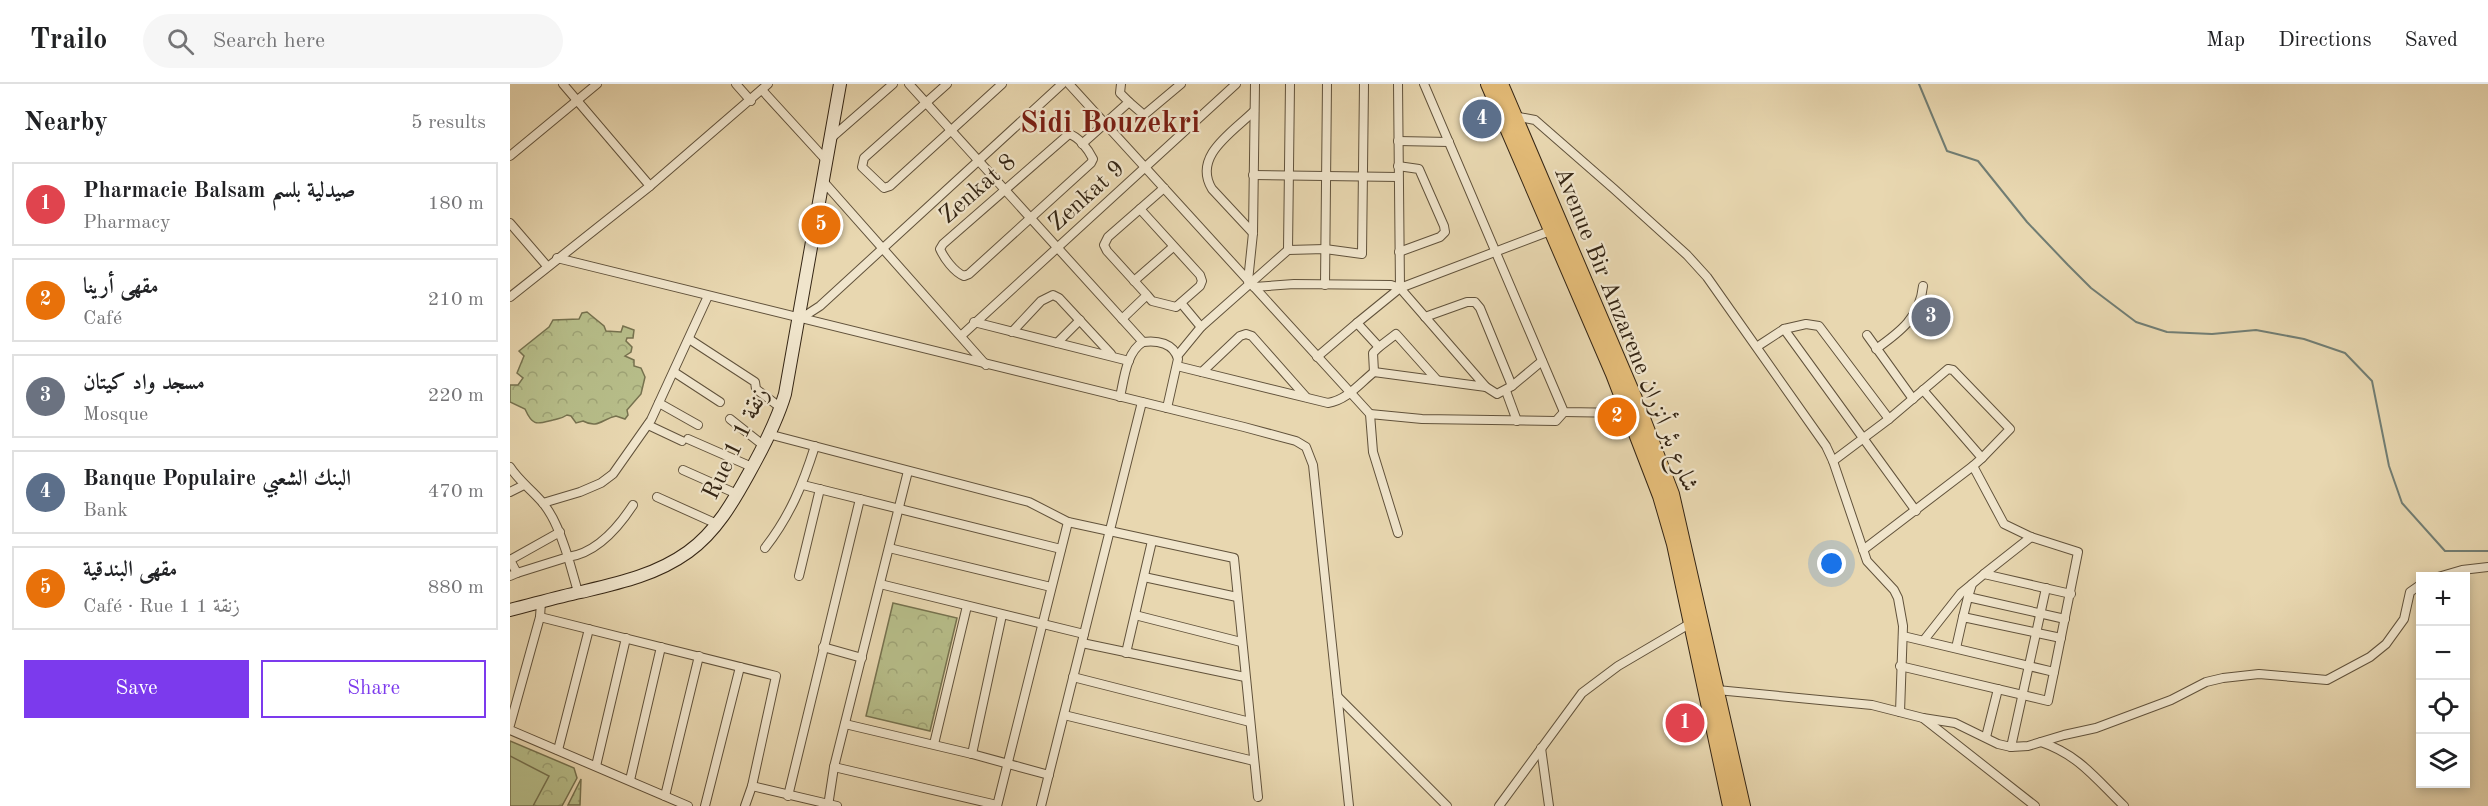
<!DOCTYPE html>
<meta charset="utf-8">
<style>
body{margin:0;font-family:"Old Standard TT",Amiri,serif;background:#f6f6f6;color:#202124}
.controls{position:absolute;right:18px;bottom:18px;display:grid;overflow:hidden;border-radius:0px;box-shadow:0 3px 9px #0003}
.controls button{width:54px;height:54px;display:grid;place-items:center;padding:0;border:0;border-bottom:2px solid #e0e0e0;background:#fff;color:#202124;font:30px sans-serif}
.you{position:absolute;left:1322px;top:480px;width:21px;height:21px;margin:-15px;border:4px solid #fff;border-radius:50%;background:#1a73e8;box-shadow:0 0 0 9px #1a73e833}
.badge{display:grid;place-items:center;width:39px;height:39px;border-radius:50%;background:#7c3aed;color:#fff;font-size:20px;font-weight:700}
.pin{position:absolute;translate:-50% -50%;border:3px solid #fff;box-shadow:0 2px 6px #0006}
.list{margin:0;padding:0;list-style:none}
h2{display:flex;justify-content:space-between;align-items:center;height:78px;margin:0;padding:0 24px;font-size:26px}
h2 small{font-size:20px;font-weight:400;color:#757577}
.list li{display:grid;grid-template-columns:39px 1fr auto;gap:18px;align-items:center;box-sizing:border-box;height:84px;margin:0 12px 12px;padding:0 12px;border:2px solid #e0e0e0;border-radius:0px}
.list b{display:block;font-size:22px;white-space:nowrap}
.list p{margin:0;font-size:20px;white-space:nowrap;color:#757577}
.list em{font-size:20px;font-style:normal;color:#757577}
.actions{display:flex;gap:12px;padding:18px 24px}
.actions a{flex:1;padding:14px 0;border:2px solid #7c3aed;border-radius:0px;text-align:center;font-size:21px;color:#7c3aed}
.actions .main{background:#7c3aed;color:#fff}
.icon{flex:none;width:33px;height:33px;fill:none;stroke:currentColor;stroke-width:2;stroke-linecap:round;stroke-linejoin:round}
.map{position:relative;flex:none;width:1978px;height:722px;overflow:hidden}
header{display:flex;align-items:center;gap:36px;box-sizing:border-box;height:84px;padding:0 30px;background:#fff;border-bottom:2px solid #e0e0e0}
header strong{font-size:28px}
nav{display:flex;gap:33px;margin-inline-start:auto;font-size:21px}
.search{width:420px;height:54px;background:#f6f6f6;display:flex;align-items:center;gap:15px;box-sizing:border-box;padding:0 21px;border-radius:33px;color:#757577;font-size:22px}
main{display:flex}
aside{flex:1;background:#fff}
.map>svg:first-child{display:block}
.grass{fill:url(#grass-dots);stroke:#76724f;stroke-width:1.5}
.forest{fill:url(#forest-crowns);stroke:#76724f;stroke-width:1.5}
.pitch{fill:#b7be8a;stroke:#76724f;stroke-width:1.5}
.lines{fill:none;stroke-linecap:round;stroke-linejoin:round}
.stream{stroke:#717d73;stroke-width:2}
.street-casing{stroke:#61523b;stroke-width:10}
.secondary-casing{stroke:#342514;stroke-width:14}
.primary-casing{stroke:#342514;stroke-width:16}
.street{stroke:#f0e5cc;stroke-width:8}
.secondary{stroke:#f0e5cc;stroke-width:12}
.primary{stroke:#e4bc78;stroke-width:14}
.labels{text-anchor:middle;stroke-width:4.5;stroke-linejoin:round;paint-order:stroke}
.street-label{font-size:24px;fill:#342514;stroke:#f0e5cc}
.district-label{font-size:30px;font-weight:bold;fill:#7a1f14;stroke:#f0e5cc}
</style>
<header>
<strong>Trailo</strong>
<div class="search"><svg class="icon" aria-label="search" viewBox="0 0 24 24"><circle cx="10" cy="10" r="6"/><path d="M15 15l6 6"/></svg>Search here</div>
<nav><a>Map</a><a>Directions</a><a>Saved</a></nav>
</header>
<main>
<aside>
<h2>Nearby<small>5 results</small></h2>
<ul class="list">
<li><span class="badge" style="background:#e0444e">1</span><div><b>Pharmacie Balsam صيدلية بلسم</b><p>Pharmacy</p></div><em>180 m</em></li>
<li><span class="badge" style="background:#e8710a">2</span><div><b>مقهى أرينا</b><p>Café</p></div><em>210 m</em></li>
<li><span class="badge" style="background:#6b7280">3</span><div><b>مسجد واد كيتان</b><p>Mosque</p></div><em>220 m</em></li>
<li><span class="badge" style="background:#5c6f8a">4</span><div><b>Banque Populaire البنك الشعبي</b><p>Bank</p></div><em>470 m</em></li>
<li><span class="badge" style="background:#e8710a">5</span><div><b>مقهى البندقية</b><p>Café · Rue 1 زنقة 1</p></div><em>880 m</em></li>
</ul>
<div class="actions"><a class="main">Save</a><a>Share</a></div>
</aside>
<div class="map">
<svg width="1978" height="722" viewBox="0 0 1978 722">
<defs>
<pattern id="grass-dots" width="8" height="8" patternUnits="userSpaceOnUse" patternTransform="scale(1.5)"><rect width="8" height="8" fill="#b7be8a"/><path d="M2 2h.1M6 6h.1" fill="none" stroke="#9ea376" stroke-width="1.8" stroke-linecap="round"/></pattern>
<pattern id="forest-crowns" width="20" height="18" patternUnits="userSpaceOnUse" patternTransform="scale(1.5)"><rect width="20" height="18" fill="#b7be8a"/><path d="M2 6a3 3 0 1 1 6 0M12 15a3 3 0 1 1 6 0" fill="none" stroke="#9ea376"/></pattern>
</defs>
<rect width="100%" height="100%" fill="#e8d7b0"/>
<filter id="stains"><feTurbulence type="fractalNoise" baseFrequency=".00333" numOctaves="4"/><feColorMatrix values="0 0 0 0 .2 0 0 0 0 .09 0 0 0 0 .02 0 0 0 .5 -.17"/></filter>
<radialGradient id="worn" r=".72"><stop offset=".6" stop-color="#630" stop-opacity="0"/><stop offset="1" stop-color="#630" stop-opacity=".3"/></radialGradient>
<polygon class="grass" points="71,695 70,721 58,721"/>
<g class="forest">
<path d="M77,228L94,242L96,247L111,248L113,242L124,246L123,254H117L116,257L122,263L121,268L115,272L124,276V282L131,284L135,293L131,310L117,326L118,331L115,335L106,332C92,335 88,345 73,337L66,339L61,332L57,331C51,335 49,334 43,336C27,340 23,343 15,325L0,318V301H8L13,294L7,289L14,272L9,267L39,243L43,236L69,235L72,229Z"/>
<polygon points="383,519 447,534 420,647 356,632"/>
<polygon points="0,657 64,684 67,694 52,722 0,722"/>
</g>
<polygon class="pitch" points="0,672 39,692 23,722 0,722"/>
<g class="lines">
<polyline class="stream" points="1409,0 1437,67 1468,77 1517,138 1558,181 1581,204 1626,238 1657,248 1702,250 1746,246 1794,255 1835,269 1862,297 1879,382 1892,419 1935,467 1978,467"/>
<g class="street-casing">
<g id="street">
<polyline points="53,0 140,102"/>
<polyline points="226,0 241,17"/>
<polyline points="399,0 633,258"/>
<polyline points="437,0 354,74 352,83 374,104 380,102 492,0"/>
<polyline points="559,0 860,330 863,368 888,449"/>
<polyline points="888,0 890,204"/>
<polyline points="914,0 1054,328 1117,329"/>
<polyline points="252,6 316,76"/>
<polyline points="619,18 634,31 671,0"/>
<polyline points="1004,32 1025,36 1104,105 1177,171 1197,193 1316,362 1323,377 1357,477 1384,506 1388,514 1393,542 1390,628"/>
<path d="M559,50C569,53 578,65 583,75L581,79L459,190L454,192C444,188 434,174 430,165L433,160Z"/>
<polyline points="320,55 383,0"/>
<polyline points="888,57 939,58"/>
<polyline points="572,60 619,18 610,9 611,0"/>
<polyline points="0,72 87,0"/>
<polyline points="888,82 909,85 934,142 935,148 930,153 889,168"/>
<polyline points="743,91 888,93"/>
<polyline points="312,96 476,281"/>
<polyline points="630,125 654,104"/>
<polyline points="0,139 37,182"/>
<path d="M743,149L702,105C682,72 723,48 744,27"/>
<polyline points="778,166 780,0"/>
<polyline points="47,174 734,343 786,357 796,363 803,381 839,722"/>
<polyline points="624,197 663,163"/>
<polyline points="738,197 743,149 745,0"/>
<polyline points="815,201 817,0"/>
<polyline points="0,213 140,102 258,0"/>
<polyline points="671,219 691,243"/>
<polyline points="915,233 957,218 965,218 970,224 1002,302 987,310 976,303"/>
<polyline points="290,235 310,222 552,0"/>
<polyline points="612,235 637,211 597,167 594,161 598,153 630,125 690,191 692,197 690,202 666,223 642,217 637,211"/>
<polyline points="464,238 619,277"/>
<polyline points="847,239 890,204 1040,147"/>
<polyline points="1274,245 1296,240 1309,242 1379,335"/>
<polyline points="502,248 531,217 543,211 549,214 601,270"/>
<polyline points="452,251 726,0"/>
<polyline points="1357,251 1403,315"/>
<polyline points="179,255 245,298 246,305 271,324"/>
<polyline points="547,259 570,236"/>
<polyline points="1248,262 1274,245 1406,427"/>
<path d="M1366,265C1390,248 1410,233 1413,202"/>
<polyline points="668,271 691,243 778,166 815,165 852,170 854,0"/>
<polyline points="807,273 847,239 869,263 886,250 927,296"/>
<path d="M667,282L818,319C837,316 849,300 864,288L976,303L890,204L881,201L784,200L744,203"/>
<polyline points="164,288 210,318"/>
<polyline points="692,288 730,252 736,250 742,252 796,313"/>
<polyline points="864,288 863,269 869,263"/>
<polyline points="1002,302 1032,277"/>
<polyline points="1413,306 1472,374 1463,382"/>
<polyline points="996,307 1007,337"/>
<path d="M610,313C614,296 616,268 633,258C647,256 664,259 668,275L657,324"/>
<polyline points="149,319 188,341"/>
<polyline points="860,330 912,335 1046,337 1054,328"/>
<polyline points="220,335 253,361"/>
<polyline points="138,341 172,357"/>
<polyline points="258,350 519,418 558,438 724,474 748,713"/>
<polyline points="178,355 242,383"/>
<polyline points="1323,377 1379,335 1438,285 1443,286 1500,345 1472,374"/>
<path d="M0,383C9,397 21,405 32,418C45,433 52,455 58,473L7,489"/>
<polyline points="173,386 227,410"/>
<polyline points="293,401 551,465"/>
<polyline points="0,408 14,401"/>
<polyline points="147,413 207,440"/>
<polyline points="33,419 70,408 91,399 103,390 141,336 198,212"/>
<path d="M255,464C280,432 293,400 305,362"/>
<polyline points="379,464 541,503"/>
<polyline points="1353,466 1463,382 1494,440 1521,453 1568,468 1544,588"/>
<polyline points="0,476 50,448"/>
<polyline points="0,476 7,489 0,492"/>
<polyline points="1474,490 1521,453"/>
<polyline points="289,492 310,405"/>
<polyline points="634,493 727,513"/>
<polyline points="1928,493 1952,486 1978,483"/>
<polyline points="370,500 574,550"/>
<path d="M68,508L58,473C87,469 108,444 123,421"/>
<polyline points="1458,513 1462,500 1474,490 1561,510"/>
<polyline points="625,531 731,558"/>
<polyline points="30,533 266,592 242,702 235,722"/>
<polyline points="1453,533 1458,513 1555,535"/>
<polyline points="1414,556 1451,509 1462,500"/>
<polyline points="572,559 735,593"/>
<polyline points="313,563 352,574"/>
<polyline points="1446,564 1453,533 1551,554"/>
<polyline points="616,569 642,457"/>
<polyline points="1390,582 1538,617 1544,588 1393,552"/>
<polyline points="563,593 740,638"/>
<polyline points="1207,606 1362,621 1413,634 1525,722"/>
<polyline points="828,613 937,722"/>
<polyline points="554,631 744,677"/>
<polyline points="1413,634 1445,639 1488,660 1501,663 1518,662 1554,651 1586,644 1661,616 1696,598 1713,594 1749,590 1817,596 1860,573 1876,560 1894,535 1900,508 1910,501"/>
<polyline points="335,640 462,670 539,691"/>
<polyline points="0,641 30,533 31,518"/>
<polyline points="0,646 178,722"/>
<polyline points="1476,653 1488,605"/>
<path d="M1531,658C1569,671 1586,695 1614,722"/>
<polyline points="424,660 457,522"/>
<polyline points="1501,663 1536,504"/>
<polyline points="1031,664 1039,722"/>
<polyline points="48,666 79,545"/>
<polyline points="462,670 492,531"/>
<polyline points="86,682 116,554"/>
<polyline points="324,683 487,721"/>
<polyline points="120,696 151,563"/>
<polyline points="242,702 327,722"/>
<polyline points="155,712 189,572"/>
<polyline points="278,712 350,415"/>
<polyline points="195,722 230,583"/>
<polyline points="318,722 324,683 398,387"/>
<polyline points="487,722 558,438"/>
<polyline points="531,722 632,318"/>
<polyline points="989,722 1072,609 1108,582 1181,539"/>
</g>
</g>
<g class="secondary-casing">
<path id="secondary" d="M0,526C24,520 47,513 71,508C109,499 146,491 178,468C206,448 223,418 239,389C253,364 267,337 275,310L330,0"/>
</g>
<g class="primary-casing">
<g id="primary">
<polyline points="978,0 1103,290 1150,412 1164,460 1220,722"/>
<polyline points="991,0 1129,324 1162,410 1233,722"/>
</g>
</g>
<use href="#street" class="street"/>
<use href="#secondary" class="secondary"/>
<use href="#primary" class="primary"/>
</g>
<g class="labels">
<g class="street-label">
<text transform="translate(467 104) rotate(-41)" y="8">Zenkat 8</text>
<text transform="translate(576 111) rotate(-42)" y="8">Zenkat 9</text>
<text transform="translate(1117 245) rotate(68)" y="8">Avenue Bir Anzarene شارع بئر أنزران</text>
<text transform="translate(225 359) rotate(-64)" y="8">Rue 1 زنقة 1</text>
</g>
<g class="district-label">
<text x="600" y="48">Sidi Bouzekri</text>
</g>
</g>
<rect width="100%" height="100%" filter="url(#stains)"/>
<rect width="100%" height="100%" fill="url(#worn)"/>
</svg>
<div class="controls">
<button>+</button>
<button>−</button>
<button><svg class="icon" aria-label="locate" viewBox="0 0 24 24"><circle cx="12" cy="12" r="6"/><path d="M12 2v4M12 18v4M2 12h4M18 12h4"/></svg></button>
<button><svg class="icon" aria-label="layers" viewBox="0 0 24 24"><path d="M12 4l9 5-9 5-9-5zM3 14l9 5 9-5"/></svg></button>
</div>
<div class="you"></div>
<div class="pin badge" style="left:1175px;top:639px;background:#e0444e">1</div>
<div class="pin badge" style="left:1107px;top:333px;background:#e8710a">2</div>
<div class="pin badge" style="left:1421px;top:233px;background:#6b7280">3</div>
<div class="pin badge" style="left:972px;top:35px;background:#5c6f8a">4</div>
<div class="pin badge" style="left:311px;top:141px;background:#e8710a">5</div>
</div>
</main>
